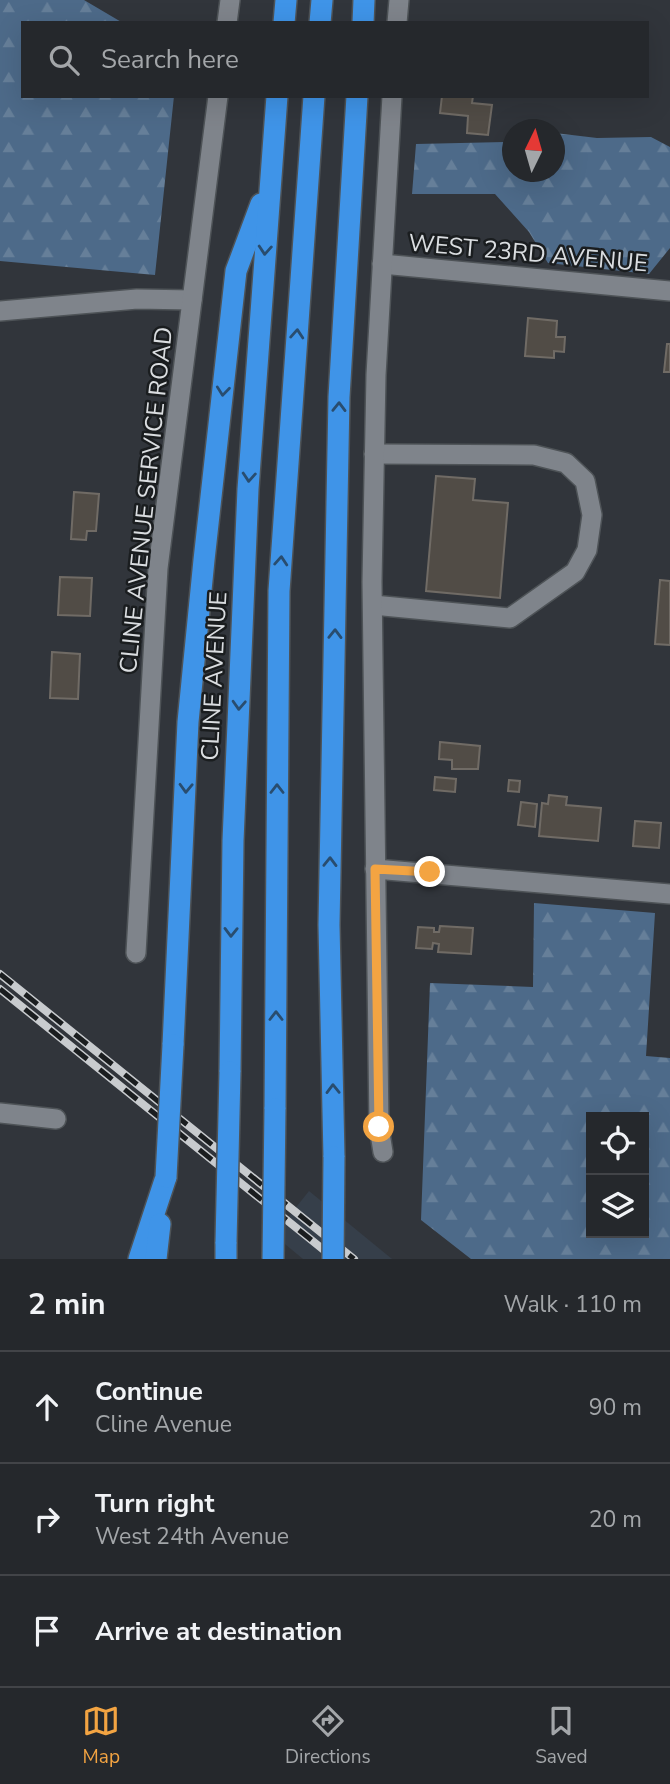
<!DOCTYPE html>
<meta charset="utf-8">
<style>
body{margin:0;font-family:"Nunito Sans",sans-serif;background:#2d3034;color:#f1f3f6}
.controls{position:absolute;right:21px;bottom:21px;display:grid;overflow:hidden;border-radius:0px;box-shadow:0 7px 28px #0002}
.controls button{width:63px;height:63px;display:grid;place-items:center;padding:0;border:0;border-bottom:2px solid #424448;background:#25282c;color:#f1f3f6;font:35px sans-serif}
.compass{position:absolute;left:502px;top:119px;width:63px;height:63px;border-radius:50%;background:#25282c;box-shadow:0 7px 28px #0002;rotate:5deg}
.stop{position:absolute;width:21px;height:21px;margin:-16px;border:5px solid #f3a442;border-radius:50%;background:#fff}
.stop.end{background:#f3a442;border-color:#fff;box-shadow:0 2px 7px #0008}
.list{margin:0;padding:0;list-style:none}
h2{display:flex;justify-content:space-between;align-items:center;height:91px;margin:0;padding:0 28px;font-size:30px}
h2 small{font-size:23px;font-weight:400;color:#a3a6a9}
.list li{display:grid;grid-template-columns:46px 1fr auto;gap:21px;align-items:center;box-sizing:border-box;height:112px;padding:0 28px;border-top:2px solid #424448}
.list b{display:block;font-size:26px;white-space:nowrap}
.list p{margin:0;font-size:23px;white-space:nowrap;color:#a3a6a9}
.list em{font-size:23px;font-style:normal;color:#a3a6a9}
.icon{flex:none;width:38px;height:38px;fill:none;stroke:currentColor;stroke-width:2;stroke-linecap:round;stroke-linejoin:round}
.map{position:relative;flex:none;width:670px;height:1259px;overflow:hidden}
.search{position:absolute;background:#25282c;box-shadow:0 7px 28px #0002;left:21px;right:21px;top:21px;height:77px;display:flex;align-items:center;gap:18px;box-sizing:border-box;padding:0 24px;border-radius:0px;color:#a3a6a9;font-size:26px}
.sheet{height:427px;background:#25282c}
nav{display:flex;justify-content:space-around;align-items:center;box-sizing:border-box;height:98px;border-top:2px solid #424448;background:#25282c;font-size:19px;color:#a3a6a9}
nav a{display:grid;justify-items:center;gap:4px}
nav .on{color:#f3a442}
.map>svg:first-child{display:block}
.built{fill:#363f4a}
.forest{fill:url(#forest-firs);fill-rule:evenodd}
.building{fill:#514c46;stroke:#706b65;stroke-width:2}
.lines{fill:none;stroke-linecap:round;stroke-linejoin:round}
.minor-casing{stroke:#4e5357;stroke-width:22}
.highway-casing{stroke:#4e5357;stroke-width:24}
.minor{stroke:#7f848b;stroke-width:19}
.highway{stroke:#3f94e8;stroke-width:21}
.rail-casing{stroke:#c8cbce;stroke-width:8}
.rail{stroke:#1a1d1f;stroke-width:5;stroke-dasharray:16;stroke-linecap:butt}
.highway-bridge-casing{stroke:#4e5357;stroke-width:24;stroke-linecap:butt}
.highway-bridge{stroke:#3f94e8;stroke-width:21}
.oneway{stroke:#294d6f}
.route{stroke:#f3a442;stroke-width:9}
.labels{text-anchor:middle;stroke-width:5;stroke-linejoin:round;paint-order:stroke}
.street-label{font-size:24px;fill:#dadde0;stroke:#1a1d1f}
</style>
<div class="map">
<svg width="670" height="1259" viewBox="0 0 670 1259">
<defs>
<pattern id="forest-firs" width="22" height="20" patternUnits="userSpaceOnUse" patternTransform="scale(1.75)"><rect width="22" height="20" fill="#4d6a89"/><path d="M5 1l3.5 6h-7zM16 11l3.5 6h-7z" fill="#667f99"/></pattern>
</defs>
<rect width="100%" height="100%" fill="#31353b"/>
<polygon class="built" points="309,1191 392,1259 303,1259 274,1235"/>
<g class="forest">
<polygon points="0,0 84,0 123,23 23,23 23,96 174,96 155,275 0,261"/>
<polygon points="555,133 597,138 651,137 670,147 670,248 649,274 548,263 529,232 495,194 412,194 416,144 505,142 512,140 512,172 554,172"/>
<path d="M534,903L655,913L646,1056L670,1058V1259H471L421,1220L430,983L533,987ZM644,1117V1233H591V1117Z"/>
</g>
<g class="building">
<polygon points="442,96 473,96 472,103 492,105 488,135 467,133 468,116 440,113"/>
<polygon points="528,318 557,321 556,337 565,337 564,352 554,351 554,358 525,356"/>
<polygon points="667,344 670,344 670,372 664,372"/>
<polygon points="436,476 475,479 473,500 508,503 500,598 426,591"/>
<polygon points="74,492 99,494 96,531 87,531 86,540 71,539"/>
<polygon points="60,577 92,578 90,616 58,615"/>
<polygon points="660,580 670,581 670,645 655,644"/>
<polygon points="52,652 80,654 78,699 50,698"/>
<polygon points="440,742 480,746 478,769 452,769 452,760 439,759"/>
<polygon points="435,777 456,779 455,792 434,790"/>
<polygon points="509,780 520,781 519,792 508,791"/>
<polygon points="549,795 567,797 566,805 601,808 598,841 539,836 542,803 548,804"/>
<polygon points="521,802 537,804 535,827 518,825"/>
<polygon points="635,821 661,823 659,848 633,846"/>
<polygon points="440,926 473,928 471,954 438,952 439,944 433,943 432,949 416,948 418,927 434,928 434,932 439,932"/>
</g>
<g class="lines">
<g class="minor-casing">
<g id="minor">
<polyline points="227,23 230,0"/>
<polyline points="397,23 399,0"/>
<polyline points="382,264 670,291"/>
<polyline points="0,311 137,299 192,300"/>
<polyline points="373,605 510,618 575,572 587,550 592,515 585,481 566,463 534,455 374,454"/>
<polyline points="375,869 670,894"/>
<polyline points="136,953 158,568 218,96"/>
<polyline points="0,1113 56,1119"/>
<polyline points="383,1152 379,1127 372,582 374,477 376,375 392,96"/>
</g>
</g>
<g class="highway-casing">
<g id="highway">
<polyline points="284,23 286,0"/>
<polyline points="320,23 322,0"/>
<polyline points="363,23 364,0"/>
<polyline points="173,1045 188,722 204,560 236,271 261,204"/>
<polyline points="230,1072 233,841 248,489 277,96"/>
<polyline points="275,1109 279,591 314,96"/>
<polyline points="334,1157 329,925 339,397 357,96"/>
<polyline points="139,1259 166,1177"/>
<polyline points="156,1259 160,1224"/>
<polyline points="226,1259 226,1242"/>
</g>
</g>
<use href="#minor" class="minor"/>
<use href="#highway" class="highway"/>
<g class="rail-casing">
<g id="rail">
<polyline points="0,974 354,1259"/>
<polyline points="0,989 335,1259"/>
</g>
</g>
<use href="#rail" class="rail"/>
<g class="highway-bridge-casing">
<g id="highway-bridge">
<polyline points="166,1177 173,1045"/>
<polyline points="226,1242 230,1072"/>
<polyline points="273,1259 275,1109"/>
<polyline points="333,1259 334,1157"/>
</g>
</g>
<use href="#highway-bridge" class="highway-bridge"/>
</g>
<defs><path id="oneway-chevron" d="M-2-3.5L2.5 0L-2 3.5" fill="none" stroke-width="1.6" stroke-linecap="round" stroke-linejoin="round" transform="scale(1.75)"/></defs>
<g class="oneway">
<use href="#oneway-chevron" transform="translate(265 250) rotate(94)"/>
<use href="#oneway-chevron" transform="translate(297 334) rotate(-86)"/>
<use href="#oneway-chevron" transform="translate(223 391) rotate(96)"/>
<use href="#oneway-chevron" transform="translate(339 407) rotate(-89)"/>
<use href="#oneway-chevron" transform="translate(249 477) rotate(94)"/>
<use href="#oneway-chevron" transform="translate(281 561) rotate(-86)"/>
<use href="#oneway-chevron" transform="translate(335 634) rotate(-89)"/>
<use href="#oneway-chevron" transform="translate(239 705) rotate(93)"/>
<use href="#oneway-chevron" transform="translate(186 788) rotate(92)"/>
<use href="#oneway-chevron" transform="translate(277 789) rotate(-90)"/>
<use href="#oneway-chevron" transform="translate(330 862) rotate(-89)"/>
<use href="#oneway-chevron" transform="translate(231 932) rotate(91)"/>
<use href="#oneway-chevron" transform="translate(276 1016) rotate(-90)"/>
<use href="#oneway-chevron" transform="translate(333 1089) rotate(-91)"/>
</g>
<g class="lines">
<polyline class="route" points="379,1127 375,869 430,872"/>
</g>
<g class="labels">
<g class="street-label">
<text transform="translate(528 253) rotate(5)" y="8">WEST 23RD AVENUE</text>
<text transform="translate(146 500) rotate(-84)" y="8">CLINE AVENUE SERVICE ROAD</text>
<text transform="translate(214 676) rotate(-87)" y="8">CLINE AVENUE</text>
</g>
</g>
</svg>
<div class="controls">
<button><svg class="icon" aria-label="locate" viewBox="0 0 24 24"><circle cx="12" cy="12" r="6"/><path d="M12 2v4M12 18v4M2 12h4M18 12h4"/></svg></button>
<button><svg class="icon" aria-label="layers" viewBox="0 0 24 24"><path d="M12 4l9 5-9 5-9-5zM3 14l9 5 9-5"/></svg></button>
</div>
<svg class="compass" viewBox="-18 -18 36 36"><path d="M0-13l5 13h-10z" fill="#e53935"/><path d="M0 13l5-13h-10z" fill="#a3a6a9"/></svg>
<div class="stop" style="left:379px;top:1127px"></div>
<div class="stop end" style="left:430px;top:872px"></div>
<div class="search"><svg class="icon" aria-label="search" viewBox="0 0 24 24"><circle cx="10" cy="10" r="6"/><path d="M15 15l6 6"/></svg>Search here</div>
</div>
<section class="sheet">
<h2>2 min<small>Walk · 110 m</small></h2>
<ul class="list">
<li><svg class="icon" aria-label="ahead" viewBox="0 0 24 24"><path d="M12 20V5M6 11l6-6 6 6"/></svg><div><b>Continue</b><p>Cline Avenue</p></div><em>90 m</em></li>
<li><svg class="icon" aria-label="right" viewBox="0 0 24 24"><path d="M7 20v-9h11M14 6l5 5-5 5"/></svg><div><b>Turn right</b><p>West 24th Avenue</p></div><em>20 m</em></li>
<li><svg class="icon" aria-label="arrive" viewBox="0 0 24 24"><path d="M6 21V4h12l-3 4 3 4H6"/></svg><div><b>Arrive at destination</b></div></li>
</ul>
</section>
<nav>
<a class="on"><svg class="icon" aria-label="map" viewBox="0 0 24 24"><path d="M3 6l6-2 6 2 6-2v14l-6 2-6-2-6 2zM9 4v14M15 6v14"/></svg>Map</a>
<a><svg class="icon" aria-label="directions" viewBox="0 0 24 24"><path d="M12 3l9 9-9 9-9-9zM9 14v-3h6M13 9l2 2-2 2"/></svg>Directions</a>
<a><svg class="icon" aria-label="saved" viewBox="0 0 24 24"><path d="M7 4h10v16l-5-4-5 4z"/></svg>Saved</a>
</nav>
